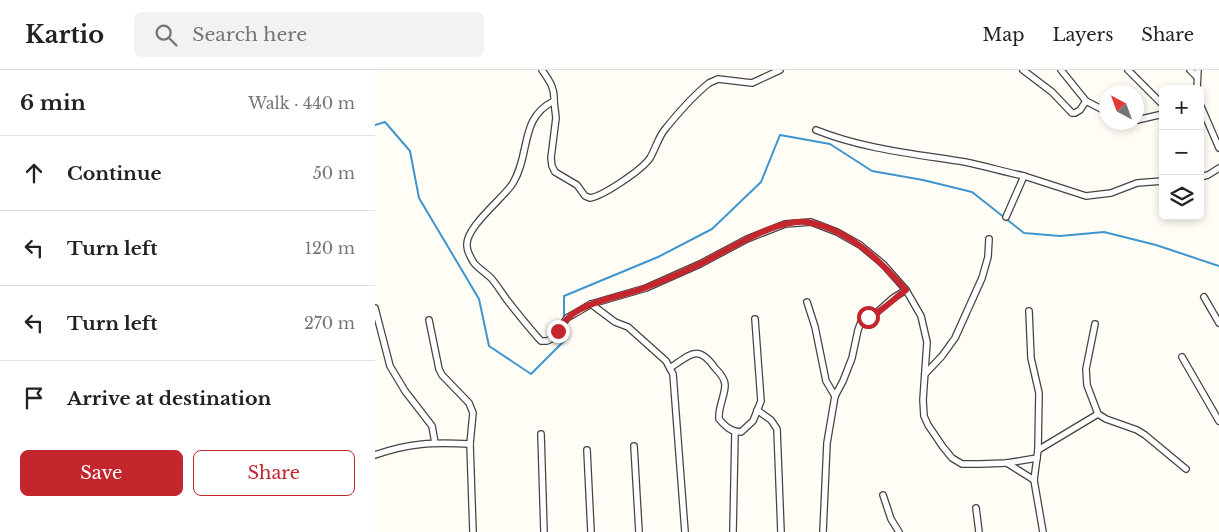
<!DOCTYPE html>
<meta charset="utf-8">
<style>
body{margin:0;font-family:"Libre Baskerville",serif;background:#f2f2f2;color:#222}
.controls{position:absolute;right:15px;top:15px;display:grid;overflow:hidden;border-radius:8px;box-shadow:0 2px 8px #0003}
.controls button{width:45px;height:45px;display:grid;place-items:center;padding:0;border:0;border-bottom:1px solid #e0e0e0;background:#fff;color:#222;font:25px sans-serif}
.compass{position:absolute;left:724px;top:15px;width:45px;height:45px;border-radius:50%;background:#fff;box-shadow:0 2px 8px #0003;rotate:319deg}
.stop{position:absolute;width:15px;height:15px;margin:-11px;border:4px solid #c4262e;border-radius:50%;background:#fff}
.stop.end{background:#c4262e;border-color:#fff;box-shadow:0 1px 5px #0008}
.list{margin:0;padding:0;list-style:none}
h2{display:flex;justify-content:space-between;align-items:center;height:65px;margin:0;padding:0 20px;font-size:21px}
h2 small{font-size:16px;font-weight:400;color:#767676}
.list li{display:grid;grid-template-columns:32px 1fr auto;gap:15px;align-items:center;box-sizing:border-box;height:75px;padding:0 20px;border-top:1px solid #e0e0e0}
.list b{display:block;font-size:19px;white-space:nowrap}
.list em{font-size:16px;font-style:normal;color:#767676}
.actions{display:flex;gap:10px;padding:15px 20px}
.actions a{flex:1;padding:11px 0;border:1px solid #c4262e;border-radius:8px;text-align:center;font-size:18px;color:#c4262e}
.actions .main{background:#c4262e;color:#fff}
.icon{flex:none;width:28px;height:28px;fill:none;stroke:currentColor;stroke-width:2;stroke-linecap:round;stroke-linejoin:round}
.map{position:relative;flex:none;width:844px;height:462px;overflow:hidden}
header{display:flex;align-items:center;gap:30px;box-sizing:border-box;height:70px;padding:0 25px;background:#fff;border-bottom:1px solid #e0e0e0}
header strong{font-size:24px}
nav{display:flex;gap:28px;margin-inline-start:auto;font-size:18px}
.search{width:350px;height:45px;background:#f2f2f2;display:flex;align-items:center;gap:12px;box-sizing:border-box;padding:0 18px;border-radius:8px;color:#767676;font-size:19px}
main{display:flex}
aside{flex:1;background:#fff}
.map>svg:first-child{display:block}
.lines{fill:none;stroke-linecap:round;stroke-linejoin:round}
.stream{stroke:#3f96cf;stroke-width:2}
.street-casing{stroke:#444;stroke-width:8}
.street{stroke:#fff;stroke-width:5.5}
.route{stroke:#c4262e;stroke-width:6}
</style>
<header>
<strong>Kartio</strong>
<div class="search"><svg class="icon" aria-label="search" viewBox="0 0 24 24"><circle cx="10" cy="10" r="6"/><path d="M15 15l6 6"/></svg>Search here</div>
<nav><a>Map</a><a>Layers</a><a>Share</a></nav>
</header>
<main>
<aside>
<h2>6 min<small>Walk · 440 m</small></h2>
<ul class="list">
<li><svg class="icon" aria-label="ahead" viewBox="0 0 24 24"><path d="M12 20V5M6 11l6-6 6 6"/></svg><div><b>Continue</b></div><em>50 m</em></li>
<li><svg class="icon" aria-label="left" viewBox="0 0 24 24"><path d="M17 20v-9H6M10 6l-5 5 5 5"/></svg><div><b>Turn left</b></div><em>120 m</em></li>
<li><svg class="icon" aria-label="left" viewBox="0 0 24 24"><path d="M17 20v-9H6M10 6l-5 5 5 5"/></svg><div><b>Turn left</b></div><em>270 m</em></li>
<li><svg class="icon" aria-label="arrive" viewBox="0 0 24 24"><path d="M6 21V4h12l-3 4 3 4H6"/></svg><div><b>Arrive at destination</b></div></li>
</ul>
<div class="actions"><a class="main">Save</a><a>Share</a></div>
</aside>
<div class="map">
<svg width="844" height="462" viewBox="0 0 844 462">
<rect width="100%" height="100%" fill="#fffdf5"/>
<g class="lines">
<g class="stream">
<polyline points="0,55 10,52 35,81 44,128 104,229 114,276 156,304 189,271 189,256"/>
<polyline points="189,249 189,226 283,187 337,159 386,112 405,65 455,74 497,101 548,110 597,122 649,163 685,166 729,162 781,175 844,196"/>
</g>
<g class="street-casing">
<g id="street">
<path d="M167,0C174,10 180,18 179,31C144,48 156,83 138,113C128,129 90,157 92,176C92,182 96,188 99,193C104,199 111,203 116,208C122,215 127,223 132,230C143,244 154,258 166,271H172L178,268L192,248L216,234L271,218L325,194L372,169L410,154L436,152L462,162L485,175L508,194L531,220L546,246L552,272L548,330L549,346L553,355L568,377L577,388L587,394H605L632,393L662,388"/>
<polyline points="648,0 677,22 697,43 700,43 705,40 711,31"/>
<polyline points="686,0 711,31 732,42"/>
<polyline points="753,0 788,35"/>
<polyline points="815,0 822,7"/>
<polyline points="822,19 823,0"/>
<path d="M179,31L181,48L176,88L177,96L180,102L202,115L210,126L215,128C228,126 267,100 275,88C281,78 283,67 291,58C304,42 318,26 334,13L343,9L377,13L405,0"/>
<polyline points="825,34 844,78"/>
<polyline points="762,50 788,44"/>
<path d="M441,60C488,79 540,84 590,92C610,96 630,102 649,106"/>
<polyline points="825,107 833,105 844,98"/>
<polyline points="631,147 649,106 711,126 736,123 762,113 788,111"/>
<polyline points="829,227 844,253"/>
<polyline points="432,232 440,257 451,311 460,326"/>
<polyline points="216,234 240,252 253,257 291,291 298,304 310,462"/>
<polyline points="0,238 15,296 30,321 57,356 60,373"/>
<polyline points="654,241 656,288 664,323 663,380 659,410 668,462"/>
<polyline points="54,250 64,299 67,305 94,333 98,343 95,374 98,462"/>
<polyline points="720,254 711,299 712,315 723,344 731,349 762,360 770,365 811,399"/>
<polyline points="807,287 844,351"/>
<path d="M295,298C316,284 323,274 340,298C344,302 350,308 350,315C350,326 343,337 344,349C350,356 356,362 366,362L378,351L386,331L380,249"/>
<polyline points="550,304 567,286 580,268 607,208 613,187 614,169"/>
<polyline points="382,340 396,350 402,359 406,462"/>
<polyline points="166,364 169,462"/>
<polyline points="259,376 264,462"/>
<polyline points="212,380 216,462"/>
<polyline points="663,380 723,344"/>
<path d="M0,385C34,373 58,372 95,374"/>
<polyline points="632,393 659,410"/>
<polyline points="508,425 516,449 524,462"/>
<polyline points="601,438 604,462"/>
<polyline points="358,462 360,362"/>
<polyline points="448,462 452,373 460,326 468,311 477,288 483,260 486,252 493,247 500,244 518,228 531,220"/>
</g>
</g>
<use href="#street" class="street"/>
</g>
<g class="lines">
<path class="route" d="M183,261C188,252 195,245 204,240C225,228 250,226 272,217C290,210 308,202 325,194C354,180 405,145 437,153C477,162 505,191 531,220C518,229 507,242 493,247"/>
</g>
</svg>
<div class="controls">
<button>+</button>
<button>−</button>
<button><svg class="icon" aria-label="layers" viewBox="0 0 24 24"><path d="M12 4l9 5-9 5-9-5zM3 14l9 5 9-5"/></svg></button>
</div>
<svg class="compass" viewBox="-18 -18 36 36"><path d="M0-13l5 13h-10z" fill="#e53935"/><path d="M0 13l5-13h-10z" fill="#767676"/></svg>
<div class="stop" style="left:493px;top:247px"></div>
<div class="stop end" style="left:183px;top:261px"></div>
</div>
</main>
